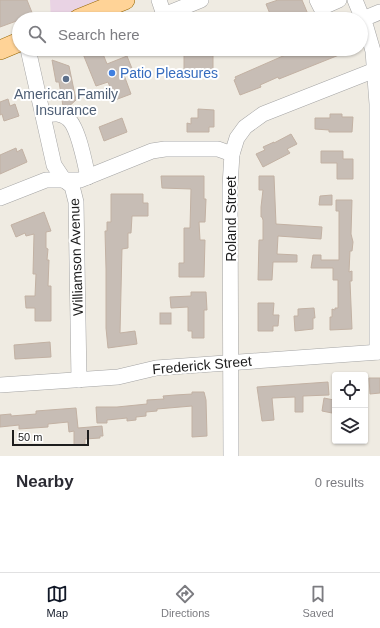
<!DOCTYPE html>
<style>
body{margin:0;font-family:Arial,sans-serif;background:#f7f7f7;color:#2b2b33}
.controls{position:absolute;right:12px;bottom:12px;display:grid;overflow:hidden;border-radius:4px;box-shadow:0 1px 3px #0004}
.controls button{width:36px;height:36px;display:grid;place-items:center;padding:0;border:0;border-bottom:1px solid #e1e1e2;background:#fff;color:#2b2b33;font:20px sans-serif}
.scale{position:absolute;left:12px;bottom:10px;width:77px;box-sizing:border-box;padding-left:4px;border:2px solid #1d1d1d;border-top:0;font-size:11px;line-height:14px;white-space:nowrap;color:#1d1d1d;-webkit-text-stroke:3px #fff;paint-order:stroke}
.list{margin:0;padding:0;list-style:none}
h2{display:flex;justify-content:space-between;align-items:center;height:52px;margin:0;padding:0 16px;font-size:17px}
h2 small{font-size:13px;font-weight:400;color:#7c7c81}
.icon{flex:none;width:22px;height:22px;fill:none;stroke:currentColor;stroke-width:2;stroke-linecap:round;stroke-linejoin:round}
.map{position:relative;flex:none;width:380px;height:456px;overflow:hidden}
.search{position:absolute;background:#fff;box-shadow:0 1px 3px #0004;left:12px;right:12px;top:12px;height:44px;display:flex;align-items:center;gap:10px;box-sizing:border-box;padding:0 14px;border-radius:22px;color:#7c7c81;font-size:15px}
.sheet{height:116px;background:#fff}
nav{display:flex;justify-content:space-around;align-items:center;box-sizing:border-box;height:56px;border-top:1px solid #e1e1e2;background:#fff;font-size:11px;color:#7c7c81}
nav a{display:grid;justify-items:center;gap:2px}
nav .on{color:#111827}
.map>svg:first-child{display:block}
.industrial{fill:#e9d3e4}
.building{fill:#c7bdb5;stroke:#c2b1a3}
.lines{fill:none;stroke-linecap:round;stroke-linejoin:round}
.minor-casing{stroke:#a4a4a4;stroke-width:16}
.major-casing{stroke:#966600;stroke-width:20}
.minor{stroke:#fff;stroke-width:15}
.major{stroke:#ffd397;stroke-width:19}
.shop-dot{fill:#3f7fe0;stroke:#fff;stroke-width:1.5}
.service-dot{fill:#5c6f8a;stroke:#fff;stroke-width:1.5}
.labels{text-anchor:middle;stroke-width:4;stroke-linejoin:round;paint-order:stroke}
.shop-label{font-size:14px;fill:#366cbe;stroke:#fff;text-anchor:start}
.service-label{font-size:14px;fill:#4e5e75;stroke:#fff}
.street-label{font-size:14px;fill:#1d1d1d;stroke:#fff}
</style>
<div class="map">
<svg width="380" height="456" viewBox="0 0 380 456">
<rect width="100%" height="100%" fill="#efebe2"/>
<polygon class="industrial" points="50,0 125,0 78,19 51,19"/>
<g class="building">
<polygon points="0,0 27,0 33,15 0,27"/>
<polygon points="278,0 302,0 310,19 272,19 266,4"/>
<polygon points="81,49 101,49 107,64 127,56 133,71 124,75 131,94 115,100 108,82 96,86"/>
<rect x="184" y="49" width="29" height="21"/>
<polygon points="299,49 354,49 279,79 278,77 260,85 261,87 240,95 234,80 236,79 235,77"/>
<polygon points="52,60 69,66 76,100 67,108 63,106 59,82 56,82"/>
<polygon points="8,99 10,106 15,104 19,116 4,121 2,114 0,115 0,102"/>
<polygon points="198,109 214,110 214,127 209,127 209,132 187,132 187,123 191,124 191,118 198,118"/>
<polygon points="330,114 342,114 342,117 353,117 352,132 329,132 329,130 315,129 315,118 330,118"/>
<polygon points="122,118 127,132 104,141 99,127"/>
<polygon points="291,134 297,144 287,149 290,153 263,167 256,154 265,150 263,147 274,142 274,143"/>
<polygon points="16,148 17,152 22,149 27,162 0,174 0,155"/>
<polygon points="321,151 343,151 343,159 353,159 353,179 337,179 337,163 321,163"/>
<polygon points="161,176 204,176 204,199 206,199 205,222 199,222 200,240 205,240 204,277 179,277 179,263 184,263 184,228 190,228 191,189 162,188"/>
<polygon points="259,176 274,176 276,224 322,227 321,239 278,236 277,254 297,255 297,262 273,262 272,280 258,280 259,240 263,240 263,220 262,217 261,217 261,207 263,190 259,190"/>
<polygon points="111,194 143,194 143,203 148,203 148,216 132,216 131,233 128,233 128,248 122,249 120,333 135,331 137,344 108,348 106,328 106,269 105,231 107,231 107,222 111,222"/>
<polygon points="332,195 332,205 319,205 320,196"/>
<polygon points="336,200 352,200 351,234 353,242 352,251 350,251 349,272 352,271 352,281 350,281 352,329 330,330 330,317 332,317 332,309 335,310 335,308 338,308 338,280 333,280 333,268 311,268 313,255 321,255 321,260 339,260 339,211 336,211"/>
<polygon points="44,212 51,231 46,232 46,248 48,249 47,260 49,260 48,286 51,286 51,321 35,321 35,308 26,308 25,296 35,296 36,274 33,274 34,234 26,236 25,233 16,237 11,225"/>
<polygon points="191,292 206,292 207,310 204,310 204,338 192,338 192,331 188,331 188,307 171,308 170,297 191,296"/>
<polygon points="258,303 274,303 273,315 279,315 278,326 273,326 273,331 258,331"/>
<polygon points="314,308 315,318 313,318 313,329 295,331 294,316 298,316 298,309"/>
<rect x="160" y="313" width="11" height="11"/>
<polygon points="50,342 51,357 15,359 14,345"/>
<polygon points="369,378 380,378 380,393 370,394"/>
<polygon points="328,382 329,395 303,396 303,412 295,412 295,397 272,398 274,420 262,421 257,387"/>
<polygon points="192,392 204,392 206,400 207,436 192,437 192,406 157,409 157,411 146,412 146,416 136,417 136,420 127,421 127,418 107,420 107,423 97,423 96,407 117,407 147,404 147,400 164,399 163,396 175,395 192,394"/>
<polygon points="324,398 334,400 332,413 322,411"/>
<polygon points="76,408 78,428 102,426 103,436 100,436 100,438 85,439 85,444 74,445 74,431 69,432 68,422 48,424 48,427 19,429 19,425 0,427 0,415 11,414 11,416 36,414 36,411"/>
</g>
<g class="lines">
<g class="minor-casing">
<g id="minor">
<polyline points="159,0 164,15 201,0"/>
<polyline points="317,0 321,8 339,0"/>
<polyline points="355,0 366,27 373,51 377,104 377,352"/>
<polyline points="363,19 380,12"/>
<polyline points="28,49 54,165 64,180 72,186 76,202 79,380"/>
<path d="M43,115C52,114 60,112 67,118C78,125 85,164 88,177"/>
<polyline points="0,198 46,180 80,180 152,151 165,149 218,149 232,154"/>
<polyline points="0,385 118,377 156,368 380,352"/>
<polyline points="231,456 230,186 232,154 237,138 245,127 263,114 375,70"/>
</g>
</g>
<g class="major-casing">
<g id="major">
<polyline points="78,19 125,0"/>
<polyline points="0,50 19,42"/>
</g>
</g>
<use href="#minor" class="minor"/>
<use href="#major" class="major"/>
</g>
<circle class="shop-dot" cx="112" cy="73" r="4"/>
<circle class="service-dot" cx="66" cy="79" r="4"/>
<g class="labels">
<g class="shop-label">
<text x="120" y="78">Patio Pleasures</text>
</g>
<g class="service-label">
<text x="66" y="99">American Family<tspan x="66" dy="16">Insurance</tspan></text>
</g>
<g class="street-label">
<text transform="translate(231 219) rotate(-90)" y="5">Roland Street</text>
<text transform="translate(76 257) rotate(-92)" y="5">Williamson Avenue</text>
<text transform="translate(202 365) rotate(-5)" y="5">Frederick Street</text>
</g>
</g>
</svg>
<div class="controls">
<button><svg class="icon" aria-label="locate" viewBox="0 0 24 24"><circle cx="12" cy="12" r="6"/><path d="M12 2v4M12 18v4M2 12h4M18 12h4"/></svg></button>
<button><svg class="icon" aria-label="layers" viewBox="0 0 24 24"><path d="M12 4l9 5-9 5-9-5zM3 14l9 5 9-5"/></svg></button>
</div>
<div class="scale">50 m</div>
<div class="search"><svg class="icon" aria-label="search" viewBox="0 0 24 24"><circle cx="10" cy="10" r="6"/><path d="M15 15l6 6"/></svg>Search here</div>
</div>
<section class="sheet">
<h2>Nearby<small>0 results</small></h2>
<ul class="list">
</ul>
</section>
<nav>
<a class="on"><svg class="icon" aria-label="map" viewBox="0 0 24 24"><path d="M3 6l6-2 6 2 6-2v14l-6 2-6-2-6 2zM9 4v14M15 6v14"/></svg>Map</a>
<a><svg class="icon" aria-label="directions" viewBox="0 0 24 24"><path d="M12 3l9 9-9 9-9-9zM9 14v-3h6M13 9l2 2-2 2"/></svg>Directions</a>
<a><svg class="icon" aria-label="saved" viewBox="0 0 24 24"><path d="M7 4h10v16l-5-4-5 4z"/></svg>Saved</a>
</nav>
